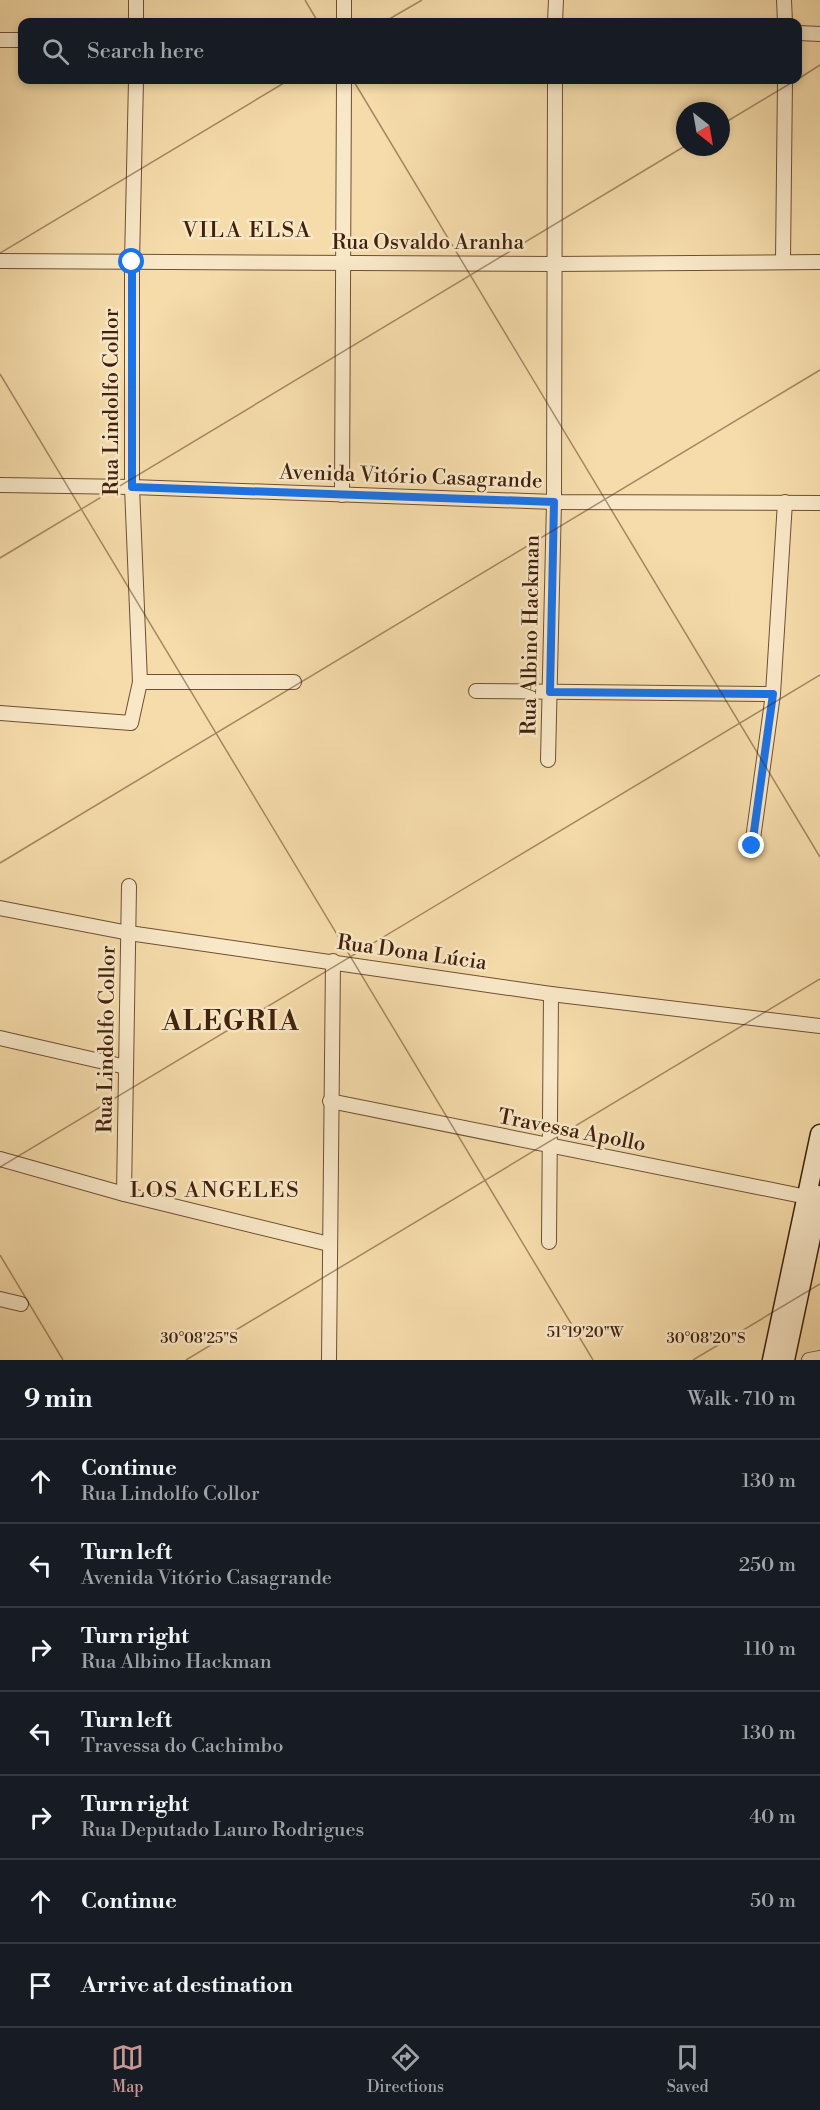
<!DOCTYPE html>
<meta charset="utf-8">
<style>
body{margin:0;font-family:"Libre Bodoni",serif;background:#20242c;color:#f1f3f6}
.compass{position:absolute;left:676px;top:102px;width:54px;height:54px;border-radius:50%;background:#171b24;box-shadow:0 3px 9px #0003;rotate:149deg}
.stop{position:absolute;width:18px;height:18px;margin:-14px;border:4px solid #1a73e8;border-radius:50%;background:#fff}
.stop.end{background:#1a73e8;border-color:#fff;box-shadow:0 2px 6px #0008}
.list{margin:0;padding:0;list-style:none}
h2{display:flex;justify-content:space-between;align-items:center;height:78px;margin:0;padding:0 24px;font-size:26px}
h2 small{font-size:20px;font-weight:400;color:#9ea1a6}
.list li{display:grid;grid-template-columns:39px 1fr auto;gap:18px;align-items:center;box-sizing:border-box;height:84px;padding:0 24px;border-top:2px solid #363941}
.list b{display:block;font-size:22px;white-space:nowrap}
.list p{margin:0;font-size:20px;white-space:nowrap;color:#9ea1a6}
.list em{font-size:20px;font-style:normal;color:#9ea1a6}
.icon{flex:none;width:33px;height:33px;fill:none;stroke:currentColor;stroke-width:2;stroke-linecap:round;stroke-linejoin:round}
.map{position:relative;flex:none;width:820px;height:1360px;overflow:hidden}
.search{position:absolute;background:#171b24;box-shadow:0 3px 9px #0003;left:18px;right:18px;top:18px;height:66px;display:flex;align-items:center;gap:15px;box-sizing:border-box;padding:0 21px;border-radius:12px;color:#9ea1a6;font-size:22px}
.sheet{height:666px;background:#171b24}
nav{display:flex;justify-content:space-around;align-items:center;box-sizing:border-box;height:84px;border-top:2px solid #363941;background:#171b24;font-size:16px;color:#9ea1a6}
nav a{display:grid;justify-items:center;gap:3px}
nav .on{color:#c59692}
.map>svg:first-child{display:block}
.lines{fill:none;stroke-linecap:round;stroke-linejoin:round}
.minor-casing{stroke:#6e5034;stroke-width:16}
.secondary-casing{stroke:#41210c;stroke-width:21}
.minor{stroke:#f9e8c8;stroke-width:14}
.secondary{stroke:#f9e8c8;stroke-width:18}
.route{stroke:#1a73e8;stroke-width:8}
.ticks{fill:none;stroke:#41210c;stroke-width:1.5;stroke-opacity:0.45}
.labels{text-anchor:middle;stroke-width:5;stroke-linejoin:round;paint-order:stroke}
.street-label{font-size:21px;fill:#41210c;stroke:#f9e8c8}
.neighbourhood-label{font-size:22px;letter-spacing:1.5px;fill:#41210c;stroke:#f9e8c8}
.district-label{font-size:27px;font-weight:bold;letter-spacing:1.5px;fill:#41210c;stroke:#f9e8c8}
.ticks-label{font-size:15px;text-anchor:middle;fill:#41210c;stroke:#f9e8c8;stroke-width:5;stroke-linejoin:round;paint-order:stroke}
</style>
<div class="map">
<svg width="820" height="1360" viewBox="0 0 820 1360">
<rect width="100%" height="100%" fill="#f6dcab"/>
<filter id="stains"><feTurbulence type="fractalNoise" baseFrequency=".00333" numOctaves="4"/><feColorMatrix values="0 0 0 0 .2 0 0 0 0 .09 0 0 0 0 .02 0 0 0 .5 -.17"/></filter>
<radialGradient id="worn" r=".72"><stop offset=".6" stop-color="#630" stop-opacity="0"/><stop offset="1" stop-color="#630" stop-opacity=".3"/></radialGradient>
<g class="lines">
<g class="minor-casing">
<g id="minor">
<polyline points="136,0 136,22"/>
<polyline points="784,0 785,22"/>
<polyline points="344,22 344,0"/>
<polyline points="555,22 556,0"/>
<polyline points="798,33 820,34"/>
<polyline points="0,40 22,40"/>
<polyline points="0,261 553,264 820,262"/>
<polyline points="783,261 785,80"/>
<polyline points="0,485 132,487 554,502 820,503"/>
<polyline points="342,495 344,80"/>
<polyline points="140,682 294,682"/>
<polyline points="476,691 773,694"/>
<polyline points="0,713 131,723 140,682 132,487 132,262 136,80"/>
<polyline points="548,760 554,502 555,80"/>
<polyline points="752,846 773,694 785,502"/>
<polyline points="0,908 129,933 551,994 820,1026"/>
<polyline points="0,1038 126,1067"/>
<polyline points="330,1101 807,1197"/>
<polyline points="0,1159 124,1194 329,1244"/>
<polyline points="124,1194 129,886"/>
<polyline points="549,1242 551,994"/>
<polyline points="0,1299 21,1304"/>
<polyline points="329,1360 333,961"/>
<polyline points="809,1360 820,1358"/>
</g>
</g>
<g class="secondary-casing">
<g id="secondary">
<polyline points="772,1360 820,1134"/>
<polyline points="785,1360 820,1195"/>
</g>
</g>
<use href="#minor" class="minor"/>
<use href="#secondary" class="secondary"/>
</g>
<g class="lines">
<polyline class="route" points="132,262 132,487 554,502 550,692 773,694 752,846"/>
</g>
<path class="ticks" d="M305,0L318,22M384,22L422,0M798,79L820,65M353,80L820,857M721,125L796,80M0,253L289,80M0,374L593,1360M0,558L685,146M0,863L820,370M0,1167L820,675M0,1255L63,1360M186,1360L820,979M693,1360L820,1284"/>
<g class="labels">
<g class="street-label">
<text x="428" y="249">Rua Osvaldo Aranha</text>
<text transform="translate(111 402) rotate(-90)" y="7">Rua Lindolfo Collor</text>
<text transform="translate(411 476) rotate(2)" y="7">Avenida Vitório Casagrande</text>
<text transform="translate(530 635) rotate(-89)" y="7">Rua Albino Hackman</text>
<text transform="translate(412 952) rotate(8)" y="7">Rua Dona Lúcia</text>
<text transform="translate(106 1039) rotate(-89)" y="7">Rua Lindolfo Collor</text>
<text transform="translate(572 1130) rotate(11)" y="7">Travessa Apollo</text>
</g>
<g class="neighbourhood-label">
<text x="247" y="237">VILA ELSA</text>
<text x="215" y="1197">LOS ANGELES</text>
</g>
<g class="district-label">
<text x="231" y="1030">ALEGRIA</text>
</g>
</g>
<g class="ticks-label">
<text x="585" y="1337">51°19'20"W</text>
<text x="199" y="1343">30°08'25"S</text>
<text x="706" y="1343">30°08'20"S</text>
</g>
<rect width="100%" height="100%" filter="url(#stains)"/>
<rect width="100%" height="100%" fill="url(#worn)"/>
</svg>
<svg class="compass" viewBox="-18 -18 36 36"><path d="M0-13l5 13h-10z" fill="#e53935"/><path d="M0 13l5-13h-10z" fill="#9ea1a6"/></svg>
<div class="stop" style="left:132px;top:262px"></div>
<div class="stop end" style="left:752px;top:846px"></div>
<div class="search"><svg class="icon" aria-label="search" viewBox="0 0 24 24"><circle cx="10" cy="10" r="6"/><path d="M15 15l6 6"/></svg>Search here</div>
</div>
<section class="sheet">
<h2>9 min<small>Walk · 710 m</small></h2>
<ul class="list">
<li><svg class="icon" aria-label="ahead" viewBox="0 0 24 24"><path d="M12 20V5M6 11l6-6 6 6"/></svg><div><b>Continue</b><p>Rua Lindolfo Collor</p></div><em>130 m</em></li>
<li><svg class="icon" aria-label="left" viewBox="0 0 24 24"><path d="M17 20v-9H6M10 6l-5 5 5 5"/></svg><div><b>Turn left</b><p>Avenida Vitório Casagrande</p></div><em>250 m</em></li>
<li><svg class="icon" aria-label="right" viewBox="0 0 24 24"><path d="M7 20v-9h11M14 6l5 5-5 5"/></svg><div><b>Turn right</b><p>Rua Albino Hackman</p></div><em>110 m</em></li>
<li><svg class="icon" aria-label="left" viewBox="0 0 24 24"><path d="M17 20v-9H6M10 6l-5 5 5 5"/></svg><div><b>Turn left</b><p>Travessa do Cachimbo</p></div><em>130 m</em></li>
<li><svg class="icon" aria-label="right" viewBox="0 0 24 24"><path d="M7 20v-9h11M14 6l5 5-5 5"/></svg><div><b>Turn right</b><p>Rua Deputado Lauro Rodrigues</p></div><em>40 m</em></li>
<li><svg class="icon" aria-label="ahead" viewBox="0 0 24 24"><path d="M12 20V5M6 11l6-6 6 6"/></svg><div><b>Continue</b></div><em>50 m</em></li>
<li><svg class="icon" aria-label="arrive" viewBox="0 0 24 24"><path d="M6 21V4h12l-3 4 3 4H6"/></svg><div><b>Arrive at destination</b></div></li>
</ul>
</section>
<nav>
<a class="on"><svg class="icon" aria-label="map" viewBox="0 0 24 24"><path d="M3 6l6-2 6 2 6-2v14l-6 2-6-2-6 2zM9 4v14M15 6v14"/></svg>Map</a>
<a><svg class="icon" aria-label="directions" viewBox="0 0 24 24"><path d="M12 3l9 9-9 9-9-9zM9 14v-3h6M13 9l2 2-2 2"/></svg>Directions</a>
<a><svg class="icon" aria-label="saved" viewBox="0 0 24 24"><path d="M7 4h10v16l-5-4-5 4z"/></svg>Saved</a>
</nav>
